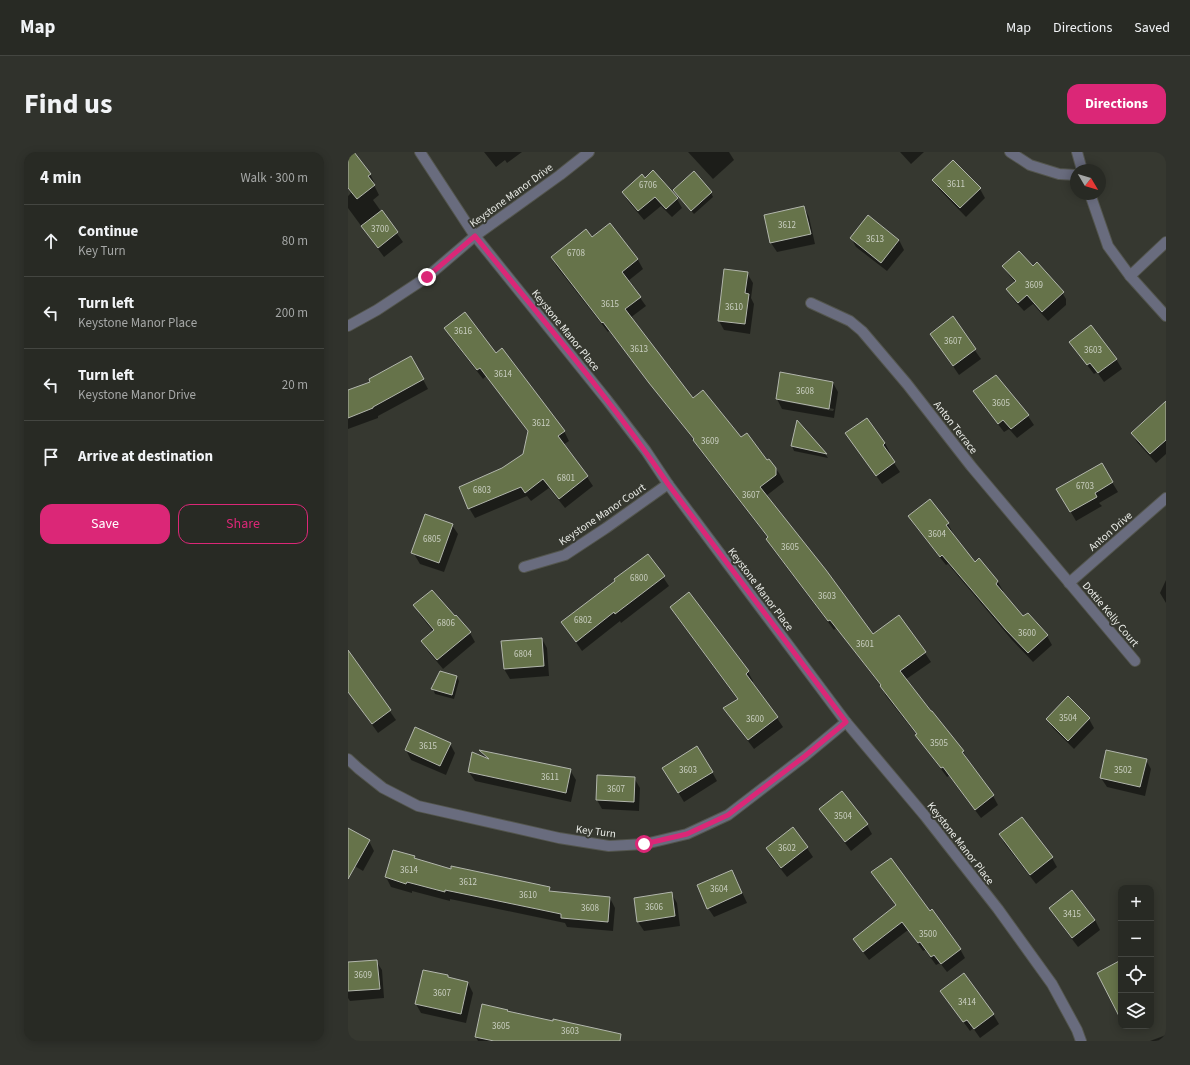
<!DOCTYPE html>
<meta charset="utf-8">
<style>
body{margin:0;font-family:"Source Sans 3",sans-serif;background:#30322c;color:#f1f3f6}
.controls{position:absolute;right:12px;bottom:12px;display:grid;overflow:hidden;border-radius:8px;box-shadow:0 2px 10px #0003}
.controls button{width:36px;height:36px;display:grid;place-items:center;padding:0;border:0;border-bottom:1px solid #444641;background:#282a24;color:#f1f3f6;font:20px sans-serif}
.compass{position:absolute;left:722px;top:12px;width:36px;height:36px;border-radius:50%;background:#282a24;box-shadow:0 2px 10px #0003;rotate:128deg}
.stop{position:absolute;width:12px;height:12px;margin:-9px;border:3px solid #db2777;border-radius:50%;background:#fff}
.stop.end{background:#db2777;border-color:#fff;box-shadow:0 1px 4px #0008}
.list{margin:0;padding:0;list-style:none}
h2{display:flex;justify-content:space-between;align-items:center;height:52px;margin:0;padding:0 16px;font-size:17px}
h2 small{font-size:13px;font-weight:400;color:#a5a7a6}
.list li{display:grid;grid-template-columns:26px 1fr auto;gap:12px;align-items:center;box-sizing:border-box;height:72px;padding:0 16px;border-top:1px solid #444641}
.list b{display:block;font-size:15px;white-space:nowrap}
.list p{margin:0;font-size:13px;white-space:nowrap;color:#a5a7a6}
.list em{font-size:13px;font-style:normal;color:#a5a7a6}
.actions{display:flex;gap:8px;padding:12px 16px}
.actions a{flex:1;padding:9px 0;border:1px solid #db2777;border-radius:12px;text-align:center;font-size:14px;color:#db2777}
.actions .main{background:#db2777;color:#fff}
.icon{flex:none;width:22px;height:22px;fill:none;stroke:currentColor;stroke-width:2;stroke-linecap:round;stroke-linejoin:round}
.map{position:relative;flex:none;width:818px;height:889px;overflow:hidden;border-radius:12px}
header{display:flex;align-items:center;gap:24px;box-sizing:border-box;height:56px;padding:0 20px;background:#282a24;border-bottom:1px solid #444641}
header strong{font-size:19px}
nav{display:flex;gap:22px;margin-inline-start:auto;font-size:14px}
.intro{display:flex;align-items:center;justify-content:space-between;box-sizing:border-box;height:96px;padding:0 24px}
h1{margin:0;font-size:28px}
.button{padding:10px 18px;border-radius:12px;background:#db2777;color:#fff;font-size:14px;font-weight:700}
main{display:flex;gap:24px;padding:0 24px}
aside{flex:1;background:#282a24;border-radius:12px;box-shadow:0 2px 10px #0003}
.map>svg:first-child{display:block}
.shadow{fill:#0007;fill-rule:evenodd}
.building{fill:#66734a;stroke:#b2b6ac}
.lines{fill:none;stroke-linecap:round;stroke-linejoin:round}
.minor-casing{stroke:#53554d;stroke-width:12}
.minor{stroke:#696c7e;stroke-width:10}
.route{stroke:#db2777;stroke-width:5}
.labels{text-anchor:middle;stroke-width:4;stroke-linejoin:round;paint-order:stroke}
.number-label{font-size:9px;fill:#c9cec0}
.street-label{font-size:11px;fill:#eaece7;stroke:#363830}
</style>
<header>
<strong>Map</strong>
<nav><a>Map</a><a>Directions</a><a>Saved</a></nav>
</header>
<div class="intro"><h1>Find us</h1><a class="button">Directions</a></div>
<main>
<aside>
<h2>4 min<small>Walk · 300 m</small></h2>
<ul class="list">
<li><svg class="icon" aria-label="ahead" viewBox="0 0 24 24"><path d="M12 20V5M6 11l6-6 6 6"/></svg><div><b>Continue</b><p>Key Turn</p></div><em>80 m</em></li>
<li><svg class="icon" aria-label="left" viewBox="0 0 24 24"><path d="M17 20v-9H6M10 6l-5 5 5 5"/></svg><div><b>Turn left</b><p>Keystone Manor Place</p></div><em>200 m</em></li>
<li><svg class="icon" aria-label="left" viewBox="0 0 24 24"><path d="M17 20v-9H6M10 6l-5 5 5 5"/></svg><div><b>Turn left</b><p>Keystone Manor Drive</p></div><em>20 m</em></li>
<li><svg class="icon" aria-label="arrive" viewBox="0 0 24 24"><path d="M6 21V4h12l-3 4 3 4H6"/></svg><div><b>Arrive at destination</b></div></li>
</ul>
<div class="actions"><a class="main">Save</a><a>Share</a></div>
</aside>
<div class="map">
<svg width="818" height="889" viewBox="0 0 818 889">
<rect width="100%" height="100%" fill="#363830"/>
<g class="shadow">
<polygon points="136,0 174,0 159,11 157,8 148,15"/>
<polygon points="340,0 381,0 386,8 365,27"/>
<polygon points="552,0 576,0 563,12"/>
<polygon points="0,5 22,22 27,32 26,33 31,43 25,48 55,90 36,105 0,56 0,44 3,41 0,37"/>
<polygon points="585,28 632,37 637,46 618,65 591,37"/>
<polygon points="275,40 329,47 334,56 324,65 313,54 296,68 280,49"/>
<polygon points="363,41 365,45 346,62 329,43"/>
<polygon points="456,55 461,65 467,92 429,100 423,91 417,64"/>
<polygon points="262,72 290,108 295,117 280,129 298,154 282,166 345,247 419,309 420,308 431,321 436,330 418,344 525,483 577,501 583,510 557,528 615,599 620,608 619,609 645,644 650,653 633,666 601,624 599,625 574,592 569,583 538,544 533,534 488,476 486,478 461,445 424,396 419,387 420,386 351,297 346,288 261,179 260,180 209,115 204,106 244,86"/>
<polygon points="503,86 551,88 556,98 539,119 508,95"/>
<polygon points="655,114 684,116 712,137 718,147 718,153 700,169 685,152 676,159 665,147 660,137 668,131 661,123"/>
<polygon points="399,121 405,131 403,146 406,152 402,182 376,178 371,169"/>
<polygon points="604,166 633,207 611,223 583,182"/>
<polygon points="98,177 148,202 216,279 221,289 215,293 239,325 245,334 217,356 201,336 183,349 179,344 127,366 121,356 154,317 176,302 181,280 138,224 135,227 103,186"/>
<polygon points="723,190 768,207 774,217 756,230 749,220 746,222 728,199"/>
<polygon points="68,214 80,237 30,264 30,266 0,277 0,239"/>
<polygon points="647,224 680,264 686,273 669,286 661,277 656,280 632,249 627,240"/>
<path d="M485,231L490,240L486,266L434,257L429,247ZM434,247L486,257L485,259L434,249Z"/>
<polygon points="818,260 818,302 808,311 789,290 784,281"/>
<polygon points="519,267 537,291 542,301 540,302 552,320 534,332 502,286"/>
<polygon points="449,270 478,303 480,306 446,299 444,294"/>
<polygon points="753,312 770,340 751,351 754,354 728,369 710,338"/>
<polygon points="562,364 600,372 605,381 604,382 627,411 631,408 650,430 655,439 654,440 675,466 699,484 704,493 685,510 664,488 600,412 598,413 567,374"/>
<polygon points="104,373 110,382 96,420 72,412 66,402"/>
<polygon points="300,403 321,434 273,471 272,469 234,499 214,470 269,429"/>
<polygon points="818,428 818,451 812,441"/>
<polygon points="67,453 122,481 127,490 95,517 80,499 74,489 86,480 72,463"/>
<polygon points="323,455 400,520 405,529 403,531 429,566 435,575 406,597 382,565 376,556 390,548 328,464"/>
<polygon points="194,487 199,496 201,524 162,527 156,517 154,490"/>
<polygon points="0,500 48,568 30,581 0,539"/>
<polygon points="109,525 111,529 106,547 87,542 85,537"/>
<polygon points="699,567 741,567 746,576 726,597 705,576"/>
<polygon points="102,592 107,601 98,623 63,608 58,598"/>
<polygon points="133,599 222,618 228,628 223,650 127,629 121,620 137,607"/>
<polygon points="798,608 803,617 797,644 759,635 753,626"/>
<polygon points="364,620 369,629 336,650 321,625"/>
<polygon points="286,626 292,636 291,659 254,657 249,648"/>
<polygon points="494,640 519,673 524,682 503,699 478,666 472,657"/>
<polygon points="674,666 704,706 709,715 688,732 657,692 652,683"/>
<polygon points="0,677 21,689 26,699 15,719 0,710"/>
<polygon points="459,696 465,705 439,725 424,706 419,697"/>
<polygon points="66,705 67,708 103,718 201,736 203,740 262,746 267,756 265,779 219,775 217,771 102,747 102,749 64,739 64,741 43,735 38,725"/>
<polygon points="384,719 399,751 366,765 360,756"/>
<polygon points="524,721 582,760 612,797 617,806 599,820 592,811 588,813 577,798 575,799 560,778 521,808 512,796 549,754"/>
<polygon points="724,739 747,768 752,778 730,795 708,766 702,756"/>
<polygon points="323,741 329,751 332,774 296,779 290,770"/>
<polygon points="28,809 34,818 36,846 2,849 0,846 0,811"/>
<polygon points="101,827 120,831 125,841 118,871 73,861 68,852"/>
<polygon points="593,839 645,862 651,872 632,886 625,876 622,879"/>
<polygon points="159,858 160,861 260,889 130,889 128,885"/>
<polygon points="818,883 818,889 802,889"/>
</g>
<g class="building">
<polygon points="0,0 6,0 23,22 20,24 27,33 9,47 0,36"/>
<polygon points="605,8 633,36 612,56 584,28"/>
<polygon points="305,18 330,46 318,57 307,45 290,59 274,40 294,22 297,26"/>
<polygon points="346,19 364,40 343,59 325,38"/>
<polygon points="456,54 463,82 422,91 416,63"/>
<polygon points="34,58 50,80 30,96 13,74"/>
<polygon points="520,63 551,88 533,111 502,86"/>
<polygon points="262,71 290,107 274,120 293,145 277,157 345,246 355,238 393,285 399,281 419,308 421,307 428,316 428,323 412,335 478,418 525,482 551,463 578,500 552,519 583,559 584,559 616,599 614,600 646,643 627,658 595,615 593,616 567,583 569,582 532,534 533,533 482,468 480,469 455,436 418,387 420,385 345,288 346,287 301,231 255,170 254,171 203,105 238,77 244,85"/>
<polygon points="671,99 685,114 689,110 716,140 694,160 679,143 670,151 658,137 668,129 654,114"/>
<polygon points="376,117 400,120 397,141 401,142 397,172 370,169"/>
<polygon points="117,160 148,201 154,196 192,246 217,279 210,284 240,324 211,347 195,327 177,341 173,335 120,357 111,335 154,316 175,302 180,279 132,216 129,218 96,176"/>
<polygon points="605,164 628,197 605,214 582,182"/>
<polygon points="743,173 769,207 750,221 742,211 739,213 721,190"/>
<polygon points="63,204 76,227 25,255 25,256 0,266 0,238 22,230 21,227"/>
<polygon points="432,220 485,230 481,257 428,247"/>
<polygon points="648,223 681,263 663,277 655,268 650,272 625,239"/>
<polygon points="818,249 818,288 802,302 783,281"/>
<polygon points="519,266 537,291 535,293 547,310 528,324 497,281"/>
<polygon points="449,268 479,302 443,294"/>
<polygon points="754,311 765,330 747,341 749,345 722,360 708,337"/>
<polygon points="582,347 601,371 598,373 627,410 631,406 650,429 648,432 675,464 680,461 700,483 680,501 658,478 594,403 592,405 560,364"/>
<polygon points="77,362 105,372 91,411 63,401"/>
<polygon points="300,402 317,424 267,462 266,460 228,490 213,470 267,429 266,427"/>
<polygon points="84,438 107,464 108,463 123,480 89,508 73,489 86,478 65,453"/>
<polygon points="341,440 401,519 398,522 430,565 400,588 375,556 390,547 322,455"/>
<polygon points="194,486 196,514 156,517 153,489"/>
<polygon points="0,498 43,558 24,572 0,540"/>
<polygon points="92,519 109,524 104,543 83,537"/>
<polygon points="720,544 742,566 720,589 698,567"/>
<polygon points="67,575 103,591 92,614 57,598"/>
<polygon points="349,594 365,620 330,641 314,616"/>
<polygon points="131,598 223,617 218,641 120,620 124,600 141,607"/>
<polygon points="758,598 799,607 792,635 752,626"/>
<polygon points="249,623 287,625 286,650 248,648"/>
<polygon points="494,639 520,672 497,690 471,657"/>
<polygon points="674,665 705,705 682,723 651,682"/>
<polygon points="445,675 460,695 433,716 418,696"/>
<polygon points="0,676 22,688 0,727"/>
<polygon points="45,698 67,704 66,706 103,717 103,714 202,735 201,739 262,745 260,770 213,766 213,762 97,738 97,740 59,730 58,732 37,725"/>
<polygon points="543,706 582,759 584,757 613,797 593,812 586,803 583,805 572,790 570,791 554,770 515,800 505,787 548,753 523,720"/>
<polygon points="384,718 394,741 359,757 349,733"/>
<polygon points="724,738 747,768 724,786 701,756"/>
<polygon points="324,740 327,764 289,770 286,746"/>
<polygon points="29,808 32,837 0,839 0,810"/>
<polygon points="773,808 773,868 749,821"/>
<polygon points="75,818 100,823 100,825 120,830 113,862 67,852"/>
<polygon points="616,821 646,862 626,877 619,868 615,870 592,839"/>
<polygon points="134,852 160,858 159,859 205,869 205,867 273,882 272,889 146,889 127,885"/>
</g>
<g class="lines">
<g class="minor-casing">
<g id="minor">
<polyline points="72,0 127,84 259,248 298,299 320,332 498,570 577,664 650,757 704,832 729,878 733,889"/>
<polyline points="662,0 682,13 711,22 728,23"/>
<polyline points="729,0 734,18"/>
<polyline points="742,42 760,94 782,124 818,164"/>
<polyline points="782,124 818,90"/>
<polyline points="463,151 502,169 514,179 559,232 623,314 787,509"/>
<polyline points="0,174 29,158 79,125 127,84 212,23 241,0"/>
<polyline points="176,415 217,403 258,376 320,332"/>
<polyline points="721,431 818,346"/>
<polyline points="0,607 11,617 35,636 70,654 211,686 261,694 297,692 339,682 380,663 457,604 498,570"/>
</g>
</g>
<use href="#minor" class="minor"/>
</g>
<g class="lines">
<path class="route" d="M79,125L127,84C192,165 261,245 320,332L498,570L457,604L380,663L339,682L296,692"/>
</g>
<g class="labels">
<g class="number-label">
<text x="608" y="35">3611</text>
<text x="300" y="36">6706</text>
<text x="439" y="76">3612</text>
<text x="32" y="80">3700</text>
<text x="527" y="90">3613</text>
<text x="228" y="104">6708</text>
<text x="686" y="136">3609</text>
<text x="262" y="155">3615</text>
<text x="386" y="158">3610</text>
<text x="115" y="182">3616</text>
<text x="605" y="192">3607</text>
<text x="291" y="200">3613</text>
<text x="745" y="201">3603</text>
<text x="155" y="225">3614</text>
<text x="457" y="242">3608</text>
<text x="653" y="254">3605</text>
<text x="193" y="274">3612</text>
<text x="362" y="292">3609</text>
<text x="218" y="329">6801</text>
<text x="737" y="337">6703</text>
<text x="134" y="341">6803</text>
<text x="403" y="346">3607</text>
<text x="589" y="385">3604</text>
<text x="84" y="390">6805</text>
<text x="442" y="398">3605</text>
<text x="291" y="429">6800</text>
<text x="479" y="447">3603</text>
<text x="235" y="471">6802</text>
<text x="98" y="474">6806</text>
<text x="679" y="484">3600</text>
<text x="517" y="495">3601</text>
<text x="175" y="505">6804</text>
<text x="720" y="569">3504</text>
<text x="407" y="570">3600</text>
<text x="591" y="594">3505</text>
<text x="80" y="597">3615</text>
<text x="340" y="621">3603</text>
<text x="775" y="621">3502</text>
<text x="202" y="628">3611</text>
<text x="268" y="640">3607</text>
<text x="495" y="667">3504</text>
<text x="439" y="699">3602</text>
<text x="61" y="721">3614</text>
<text x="120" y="733">3612</text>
<text x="371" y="740">3604</text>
<text x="180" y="746">3610</text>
<text x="306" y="758">3606</text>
<text x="242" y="759">3608</text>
<text x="724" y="765">3415</text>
<text x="580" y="785">3500</text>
<text x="15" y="826">3609</text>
<text x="94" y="844">3607</text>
<text x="619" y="853">3414</text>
<text x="153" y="877">3605</text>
<text x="222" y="882">3603</text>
</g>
<g class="street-label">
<text transform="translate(163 43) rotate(-36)" y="4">Keystone Manor Drive</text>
<text transform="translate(218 178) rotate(51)" y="4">Keystone Manor Place</text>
<text transform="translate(608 275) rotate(52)" y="4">Anton Terrace</text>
<text transform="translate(254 362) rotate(-34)" y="4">Keystone Manor Court</text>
<text transform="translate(762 379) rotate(-41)" y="4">Anton Drive</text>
<text transform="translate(413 437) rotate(53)" y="4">Keystone Manor Place</text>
<text transform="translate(763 462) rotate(50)" y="4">Dottie Kelly Court</text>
<text transform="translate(248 679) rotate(7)" y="4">Key Turn</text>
<text transform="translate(613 691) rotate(52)" y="4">Keystone Manor Place</text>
</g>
</g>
</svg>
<div class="controls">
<button>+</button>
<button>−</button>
<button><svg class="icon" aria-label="locate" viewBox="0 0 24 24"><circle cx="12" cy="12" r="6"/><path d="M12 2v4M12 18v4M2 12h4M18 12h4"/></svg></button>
<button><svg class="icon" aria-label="layers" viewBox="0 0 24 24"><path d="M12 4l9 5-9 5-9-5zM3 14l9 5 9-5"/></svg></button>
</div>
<svg class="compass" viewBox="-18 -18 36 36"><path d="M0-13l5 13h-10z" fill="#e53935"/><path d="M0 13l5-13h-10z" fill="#a5a7a6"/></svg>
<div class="stop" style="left:296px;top:692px"></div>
<div class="stop end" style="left:79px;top:125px"></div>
</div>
</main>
